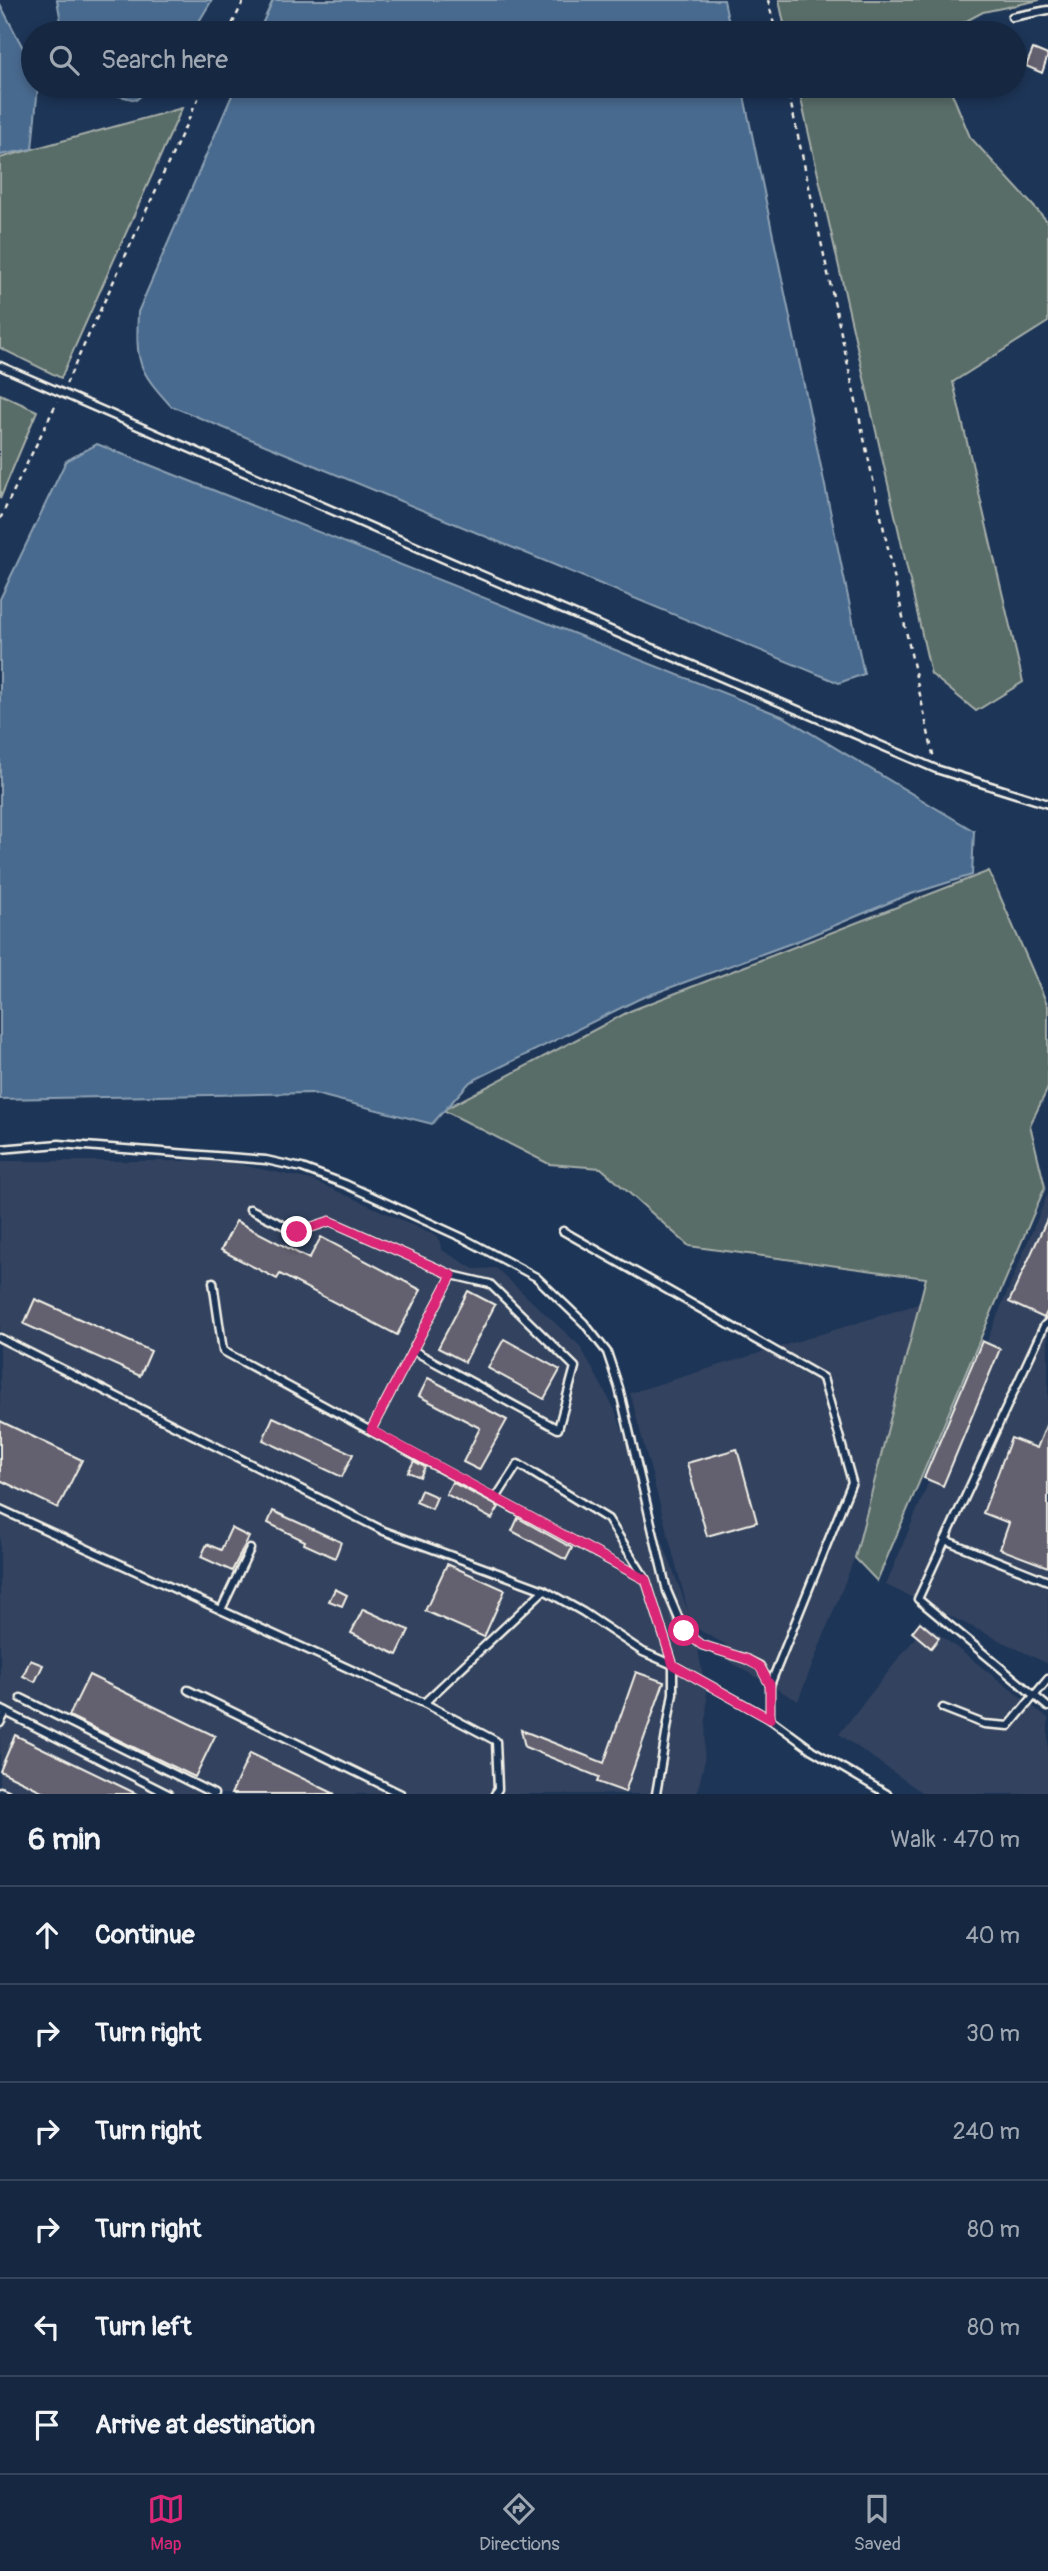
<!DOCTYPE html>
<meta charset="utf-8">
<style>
body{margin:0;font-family:Pangolin,sans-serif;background:#1f3048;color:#f1f3f6}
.stop{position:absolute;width:21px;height:21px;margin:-16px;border:5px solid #db2777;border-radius:50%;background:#fff}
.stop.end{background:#db2777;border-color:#fff;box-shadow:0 2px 7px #0008}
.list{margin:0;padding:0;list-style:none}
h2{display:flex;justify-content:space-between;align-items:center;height:91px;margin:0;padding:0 28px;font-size:30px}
h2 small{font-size:23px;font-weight:400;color:#9ea6b1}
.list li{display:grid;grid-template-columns:46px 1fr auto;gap:21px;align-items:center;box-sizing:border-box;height:98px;padding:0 28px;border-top:2px solid #35445a}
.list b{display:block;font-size:26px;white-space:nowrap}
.list em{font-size:23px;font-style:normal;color:#9ea6b1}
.icon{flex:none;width:38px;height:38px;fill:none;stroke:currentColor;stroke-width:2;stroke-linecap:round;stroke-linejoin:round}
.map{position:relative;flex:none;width:1048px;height:1794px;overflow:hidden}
.search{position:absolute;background:#162841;box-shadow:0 4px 10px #0003;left:21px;right:21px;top:21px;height:77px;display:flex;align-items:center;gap:18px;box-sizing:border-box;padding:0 24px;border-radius:38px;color:#9ea6b1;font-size:26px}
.sheet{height:679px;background:#162841}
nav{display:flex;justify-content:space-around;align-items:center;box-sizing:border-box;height:98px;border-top:2px solid #35445a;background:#162841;font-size:19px;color:#9ea6b1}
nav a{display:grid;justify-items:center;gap:4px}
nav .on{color:#db2777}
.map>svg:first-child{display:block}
.built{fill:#32425e}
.green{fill:#586c68;stroke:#a6aea8;stroke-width:2}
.water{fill:#496b8f;stroke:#8da1b3;stroke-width:2}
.building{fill:#64616f;stroke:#f4f1e8;stroke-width:2}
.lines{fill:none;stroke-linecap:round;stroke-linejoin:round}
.service-casing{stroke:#f4f1e8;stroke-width:11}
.path{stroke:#f4f1e8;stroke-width:2.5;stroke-dasharray:5 5;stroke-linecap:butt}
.service{stroke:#1d3557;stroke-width:6}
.route{stroke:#db2777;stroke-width:9}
</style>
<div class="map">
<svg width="1048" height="1794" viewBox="0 0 1048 1794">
<rect width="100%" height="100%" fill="#1d3557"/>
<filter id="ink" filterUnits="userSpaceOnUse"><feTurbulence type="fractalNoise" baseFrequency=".0143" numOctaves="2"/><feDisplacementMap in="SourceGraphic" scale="14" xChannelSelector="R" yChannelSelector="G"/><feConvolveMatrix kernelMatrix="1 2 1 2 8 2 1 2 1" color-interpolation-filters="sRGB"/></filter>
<g filter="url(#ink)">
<g class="built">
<polygon points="0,1161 224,1161 312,1180 438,1236 442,1250 474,1269 496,1268 580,1346 615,1410 689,1614 630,1393 960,1291 798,1701 725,1659 726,1645 694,1627 707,1698 704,1764 697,1794 0,1794"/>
<polygon points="1048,1193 1048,1664 886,1585"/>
<polygon points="926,1624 1048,1718 1048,1794 924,1794 839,1734"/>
</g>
<g class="green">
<polygon points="779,0 1040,0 983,12 944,33 786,33"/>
<polygon points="798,86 949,86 970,137 1048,222 1048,322 953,382 1023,682 976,711 931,674"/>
<polygon points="182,108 61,378 0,348 0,158"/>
<polygon points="0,394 37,411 0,499"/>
<polygon points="989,871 1048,1006 1048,1088 1030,1125 1045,1187 877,1581 855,1558 926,1278 689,1246 601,1168 549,1164 443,1110 630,1011"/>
</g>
<g class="water">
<polygon points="57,0 212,0 192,33 63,33"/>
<polygon points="273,0 724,0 731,33 258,33"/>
<polygon points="0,4 33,67 33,86 38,86 32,149 0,155"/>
<polygon points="106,86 153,86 136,100 116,95"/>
<path d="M236,86H742L864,674L839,683L171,406C137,369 136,362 138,312Z"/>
<polygon points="97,444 784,717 974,831 972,875 905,896 800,940 639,999 470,1082 432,1124 311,1093 0,1099 0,599 66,461"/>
</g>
<g class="building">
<polygon points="1033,49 1048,55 1042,73 1026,66"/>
<polygon points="1048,1217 1048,1310 1044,1318 1009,1302"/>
<polygon points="236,1221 309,1259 321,1237 421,1290 397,1335 280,1274 277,1279 221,1250"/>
<polygon points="468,1291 495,1305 465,1362 438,1348"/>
<polygon points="35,1299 151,1351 140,1376 24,1324"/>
<polygon points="504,1339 560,1370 544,1399 488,1368"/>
<polygon points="982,1341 1000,1349 943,1486 924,1478"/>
<polygon points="428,1378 507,1420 479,1470 463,1462 480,1428 419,1396"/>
<polygon points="273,1417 353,1454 342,1477 263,1440"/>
<polygon points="0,1421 82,1460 58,1508 0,1480"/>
<polygon points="1047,1423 1048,1423 1048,1567 1000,1549 1009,1523 983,1513 1011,1438 1037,1448"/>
<polygon points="737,1449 757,1522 707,1536 687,1463"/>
<polygon points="414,1461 425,1467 420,1477 408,1472"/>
<polygon points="452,1482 499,1507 492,1519 446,1494"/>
<polygon points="421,1490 437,1497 432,1509 416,1502"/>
<polygon points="273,1511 341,1542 335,1558 304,1544 305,1541 268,1523"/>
<polygon points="518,1518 572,1548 566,1560 512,1531"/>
<polygon points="231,1528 249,1537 232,1571 201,1557 207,1544 221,1550"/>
<polygon points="447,1564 505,1590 484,1637 425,1611"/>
<polygon points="335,1589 347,1595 342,1606 329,1601"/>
<polygon points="363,1609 409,1630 397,1655 351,1633"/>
<polygon points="920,1622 939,1638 931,1648 912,1632"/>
<polygon points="30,1660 43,1665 35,1682 23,1676"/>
<polygon points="636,1672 664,1682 625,1792 597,1782 599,1777 525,1747 521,1730 604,1763"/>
<polygon points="89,1675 215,1736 195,1777 69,1716"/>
<polygon points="15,1735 137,1794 48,1794 0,1771"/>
<polygon points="250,1753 335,1794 231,1794"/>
</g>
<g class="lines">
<g class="service-casing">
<g id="service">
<polyline points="1012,17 1048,10"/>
<polyline points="0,366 465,568 936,769 1048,804"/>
<polyline points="0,1149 59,1144 266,1160 302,1168 345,1184 463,1238 536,1277 584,1323 607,1352 619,1388 667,1591 684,1631 702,1645 746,1659 760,1666 770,1685"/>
<polyline points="250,1209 297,1232 330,1221 452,1275 490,1284 575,1367 558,1429 414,1351"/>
<polyline points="563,1231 823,1378 852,1482 770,1685 770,1719"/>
<polyline points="213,1282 223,1351 646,1580 673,1665 673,1693 656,1794"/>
<polyline points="1048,1322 1044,1326 918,1599 1048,1707"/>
<polyline points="0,1338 384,1531 544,1590 583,1612 643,1652 673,1665 770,1719 812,1750 887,1794"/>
<polyline points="371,1430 452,1275"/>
<polyline points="496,1498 518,1464 608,1519 645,1578"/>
<polyline points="0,1509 424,1703 496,1741 498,1789 495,1794"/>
<polyline points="945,1540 1048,1581"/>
<polyline points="221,1610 250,1549"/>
<polyline points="188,1690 401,1794"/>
<polyline points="21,1698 214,1794"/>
<polyline points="424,1703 544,1590"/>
<polyline points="943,1708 984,1724 1009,1726 1048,1679"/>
<polyline points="0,1709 168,1794"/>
<polyline points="0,1723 6,1712"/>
<polyline points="0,1791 7,1794"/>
</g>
</g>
<g class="path">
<polyline points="768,0 776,33"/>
<polyline points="228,33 244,0"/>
<polyline points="787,86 934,759"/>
<polyline points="66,384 204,86"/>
<polyline points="0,519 57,402"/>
</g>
<use href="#service" class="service"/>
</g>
</g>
<g class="lines" filter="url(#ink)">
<polyline class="route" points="297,1232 330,1221 452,1275 371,1430 646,1580 673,1665 770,1719 770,1685 760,1667 746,1659 702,1645 684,1631"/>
</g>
</svg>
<div class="stop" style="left:684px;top:1631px"></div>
<div class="stop end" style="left:297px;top:1232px"></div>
<div class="search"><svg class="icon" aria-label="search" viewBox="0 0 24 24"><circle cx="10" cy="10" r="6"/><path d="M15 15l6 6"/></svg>Search here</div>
</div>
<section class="sheet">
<h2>6 min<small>Walk · 470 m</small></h2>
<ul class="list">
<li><svg class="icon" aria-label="ahead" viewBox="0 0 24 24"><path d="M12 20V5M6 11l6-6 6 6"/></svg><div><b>Continue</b></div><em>40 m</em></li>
<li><svg class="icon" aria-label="right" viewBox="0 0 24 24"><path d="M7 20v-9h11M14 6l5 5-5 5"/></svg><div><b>Turn right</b></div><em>30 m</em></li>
<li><svg class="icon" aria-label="right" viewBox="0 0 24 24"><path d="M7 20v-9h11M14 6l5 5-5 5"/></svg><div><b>Turn right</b></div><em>240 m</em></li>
<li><svg class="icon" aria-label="right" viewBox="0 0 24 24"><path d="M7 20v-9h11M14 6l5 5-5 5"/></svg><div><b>Turn right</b></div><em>80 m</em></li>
<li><svg class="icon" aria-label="left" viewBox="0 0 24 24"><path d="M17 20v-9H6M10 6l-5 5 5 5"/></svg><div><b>Turn left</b></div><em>80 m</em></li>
<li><svg class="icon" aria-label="arrive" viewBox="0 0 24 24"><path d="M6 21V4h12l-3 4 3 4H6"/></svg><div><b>Arrive at destination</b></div></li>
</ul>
</section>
<nav>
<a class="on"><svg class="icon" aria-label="map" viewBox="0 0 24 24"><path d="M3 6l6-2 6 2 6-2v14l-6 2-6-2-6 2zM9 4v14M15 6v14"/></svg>Map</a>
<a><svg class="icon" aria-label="directions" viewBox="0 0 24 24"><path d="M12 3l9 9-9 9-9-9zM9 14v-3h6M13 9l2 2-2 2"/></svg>Directions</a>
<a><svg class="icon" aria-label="saved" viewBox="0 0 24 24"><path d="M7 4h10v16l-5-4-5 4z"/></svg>Saved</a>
</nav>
